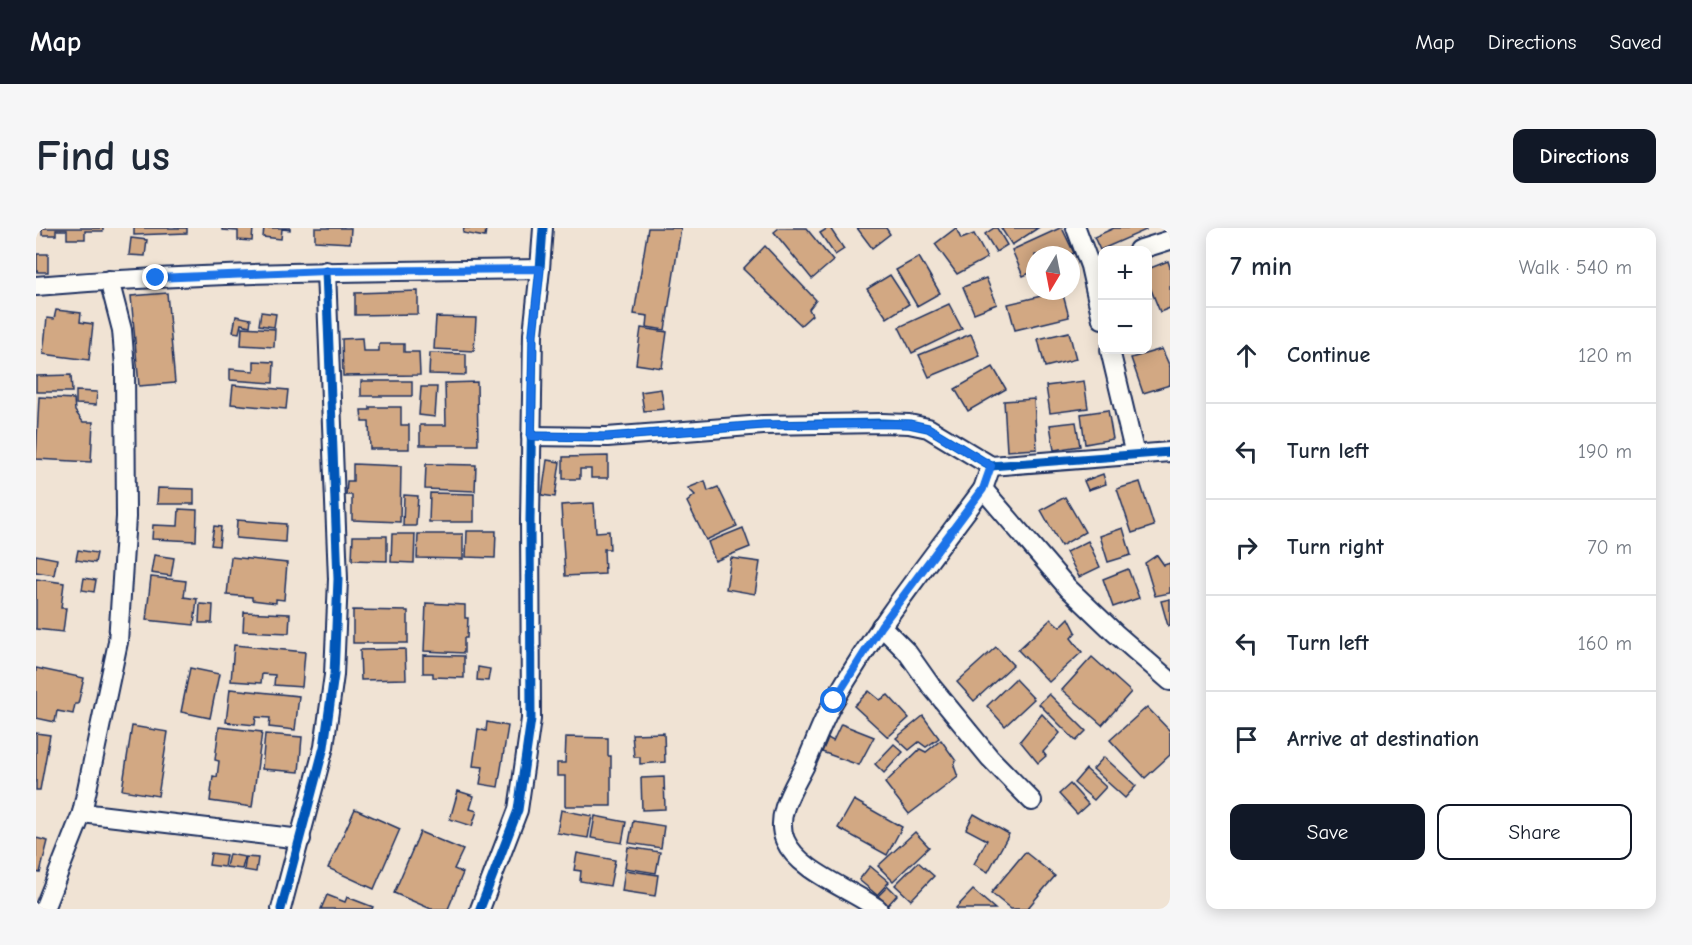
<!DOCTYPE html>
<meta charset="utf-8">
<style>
body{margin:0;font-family:"Comic Neue",sans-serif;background:#f6f6f7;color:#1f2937}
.controls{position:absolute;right:18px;top:18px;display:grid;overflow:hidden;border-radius:12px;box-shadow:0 3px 15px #0003}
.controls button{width:54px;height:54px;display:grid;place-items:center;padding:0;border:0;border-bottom:2px solid #e0e1e3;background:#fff;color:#1f2937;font:30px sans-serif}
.compass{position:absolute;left:990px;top:18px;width:54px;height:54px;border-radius:50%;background:#fff;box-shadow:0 3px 15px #0003;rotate:190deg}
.stop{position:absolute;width:18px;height:18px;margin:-14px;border:4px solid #1a73e8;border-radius:50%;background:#fff}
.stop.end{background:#1a73e8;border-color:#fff;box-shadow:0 2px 6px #0008}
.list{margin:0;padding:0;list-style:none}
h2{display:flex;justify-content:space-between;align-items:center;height:78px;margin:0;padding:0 24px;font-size:26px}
h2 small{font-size:20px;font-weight:400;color:#747a83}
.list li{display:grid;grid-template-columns:39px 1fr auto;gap:18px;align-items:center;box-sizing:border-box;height:96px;padding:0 24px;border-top:2px solid #e0e1e3}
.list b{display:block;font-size:22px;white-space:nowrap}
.list em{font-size:20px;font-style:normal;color:#747a83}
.actions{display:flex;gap:12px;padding:18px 24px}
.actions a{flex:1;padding:14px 0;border:2px solid #111827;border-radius:12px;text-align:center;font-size:21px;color:#111827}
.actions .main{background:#111827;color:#fff}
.icon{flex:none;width:33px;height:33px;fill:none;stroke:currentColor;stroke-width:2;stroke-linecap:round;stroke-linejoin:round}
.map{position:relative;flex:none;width:1134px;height:681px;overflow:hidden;border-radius:12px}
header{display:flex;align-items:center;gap:36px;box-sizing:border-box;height:84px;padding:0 30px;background:#111827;color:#fff}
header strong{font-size:28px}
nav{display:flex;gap:33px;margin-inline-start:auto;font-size:21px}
.intro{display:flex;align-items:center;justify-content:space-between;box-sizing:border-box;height:144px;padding:0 36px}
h1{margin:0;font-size:42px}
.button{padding:15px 27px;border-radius:12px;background:#111827;color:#fff;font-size:21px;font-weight:700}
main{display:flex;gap:36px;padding:0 36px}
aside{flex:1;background:#fff;border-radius:12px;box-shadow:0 3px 15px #0003}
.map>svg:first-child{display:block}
.building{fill:#d2a883;stroke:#1b2f5e;stroke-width:1.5}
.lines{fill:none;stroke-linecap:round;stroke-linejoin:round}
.minor-casing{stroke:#1b2f5e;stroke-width:22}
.minor{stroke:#fdfcf7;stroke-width:18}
.cycleway-casing{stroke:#fdfcf7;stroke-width:13}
.cycleway{stroke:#0057b8;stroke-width:9}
.route{stroke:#1a73e8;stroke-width:8}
</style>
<header>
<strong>Map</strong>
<nav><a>Map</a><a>Directions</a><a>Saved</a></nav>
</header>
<div class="intro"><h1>Find us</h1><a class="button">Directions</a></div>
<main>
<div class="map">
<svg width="1134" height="681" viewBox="0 0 1134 681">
<rect width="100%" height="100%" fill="#f0e3d4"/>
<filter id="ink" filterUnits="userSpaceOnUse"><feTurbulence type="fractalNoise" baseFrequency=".0167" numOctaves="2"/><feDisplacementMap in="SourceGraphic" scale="12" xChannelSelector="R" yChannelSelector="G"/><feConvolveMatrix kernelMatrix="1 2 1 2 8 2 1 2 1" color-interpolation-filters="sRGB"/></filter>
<g filter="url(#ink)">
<g class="building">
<polygon points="6,0 67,0 67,3 49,3 49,11 31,11 31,2 20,2 20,7 6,7"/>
<polygon points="98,0 151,0 151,5 98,7"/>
<polygon points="186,0 217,0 216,13 202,12 202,3 186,2"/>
<polygon points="228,0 254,0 254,2 246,1 245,11 227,9"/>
<polygon points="279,0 315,0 314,15 279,13"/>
<polygon points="428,0 450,0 449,9 427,5"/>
<polygon points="612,0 645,0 629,102 611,99 612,88 598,86"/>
<polygon points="743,0 770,0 797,33 776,51 738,4"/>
<polygon points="792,0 794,0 808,21 799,27 784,5"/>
<polygon points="821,0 850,0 854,6 836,20"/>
<polygon points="920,0 925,11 938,6 951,30 921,46 899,16"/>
<polygon points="958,0 961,0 971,17 960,24 949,6"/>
<polygon points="965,0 1002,0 976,17"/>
<polygon points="1024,0 1026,0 1038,25 1033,27 999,27 999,43 987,48 976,22"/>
<polygon points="1078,0 1109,0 1110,2 1064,22 1058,9"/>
<polygon points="95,10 111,12 109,28 93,27"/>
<polygon points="729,18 780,72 773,81 776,87 765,97 707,41"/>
<rect x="1" y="26" width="11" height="18"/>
<polygon points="883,29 904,65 881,78 860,42"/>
<polygon points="1132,33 1134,39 1134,80 1124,84 1112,54 1112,41"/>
<polygon points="854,47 873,76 851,90 831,61"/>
<polygon points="950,50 961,76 938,85 927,59"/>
<polygon points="382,63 382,86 319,87 319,65"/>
<polygon points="1026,63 1033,89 979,102 972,76"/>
<polygon points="131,65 139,155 103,158 95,68"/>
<polygon points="913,76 926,101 876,125 863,99"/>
<polygon points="20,82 45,85 44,94 57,96 53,132 7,126 11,90 18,91"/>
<polygon points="225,84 240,86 238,99 223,97"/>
<polygon points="200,88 215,91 214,98 205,96 203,105 197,104"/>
<polygon points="400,89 440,90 438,123 398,121"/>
<polygon points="206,99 239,101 238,119 205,117"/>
<polygon points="605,100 631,104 626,140 600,136"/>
<polygon points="1033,104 1040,131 1009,139 1002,111"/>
<polygon points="935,106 944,128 893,149 883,127"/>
<polygon points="326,110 327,123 343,123 343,116 368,116 368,124 383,124 384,147 307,148 306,111"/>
<polygon points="1126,121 1134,139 1134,157 1107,165 1095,130"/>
<polygon points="394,125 430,126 430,147 393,146"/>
<polygon points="218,133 238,134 237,155 194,152 194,141 218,143"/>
<polygon points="957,139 970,161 932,183 919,161"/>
<polygon points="35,147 36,164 0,164 0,148"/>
<rect x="325" y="153" width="51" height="15"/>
<polygon points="1048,153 1052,180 1014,185 1010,158"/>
<polygon points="441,154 442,217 384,217 384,197 410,197 409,155"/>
<polygon points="197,157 252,162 250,181 195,176"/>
<polygon points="385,159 401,159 399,189 383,187"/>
<polygon points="625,161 628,181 608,183 605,164"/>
<polygon points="40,163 61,164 60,177 40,176"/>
<polygon points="3,169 38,171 39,183 47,194 57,194 55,234 0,231"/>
<polygon points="998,171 1001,221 971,223 968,173"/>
<polygon points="334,179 365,179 365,197 373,197 373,221 334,221 333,194 326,194 325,182 334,182"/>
<polygon points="1072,182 1077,211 1049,216 1045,186"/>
<polygon points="1040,194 1044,218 1018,222 1014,197"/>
<polygon points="572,228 572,250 555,250 555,241 544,241 544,251 527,251 527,229"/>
<polygon points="511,232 524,234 519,269 506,267"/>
<polygon points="317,236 365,238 364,294 316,292 316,267 310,267 311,253 317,253"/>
<polygon points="390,236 440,237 439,263 389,261"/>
<polygon points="1067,246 1070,256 1052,262 1048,253"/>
<polygon points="669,253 672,263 682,259 701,298 670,312 651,274 659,267 652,260"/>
<polygon points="1104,254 1118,298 1096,305 1081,261"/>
<polygon points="122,260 158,261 158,276 121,276"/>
<polygon points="394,265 438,266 438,294 393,294"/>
<polygon points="368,267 382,268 380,298 367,298"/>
<polygon points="1029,269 1049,304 1025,318 1005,282"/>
<polygon points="558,275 560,304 573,303 574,321 568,321 569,346 529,348 525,277"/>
<polygon points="143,281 161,282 160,313 116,311 117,297 142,298"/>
<polygon points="201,292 250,296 249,314 200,310"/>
<polygon points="178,298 185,299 183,318 175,317"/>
<polygon points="707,300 714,319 679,333 672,314"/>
<polygon points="1087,300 1095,327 1072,334 1064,308"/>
<polygon points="431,303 460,303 459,330 430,329"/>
<polygon points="356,306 379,306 378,335 355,334"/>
<polygon points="382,306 427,306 427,331 381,330"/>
<polygon points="317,308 351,308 351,333 316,332"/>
<polygon points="1052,313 1064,339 1043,349 1030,324"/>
<polygon points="42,322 61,325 59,335 40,332"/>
<polygon points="0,327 21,331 18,347 0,344"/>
<polygon points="118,327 138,330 135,348 115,345"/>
<polygon points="1121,327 1128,337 1134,335 1134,365 1119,368 1109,335"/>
<polygon points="195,329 251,335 248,372 240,371 240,375 216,372 216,369 191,367"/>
<polygon points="695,330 724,334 719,366 690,361"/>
<polygon points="1092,341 1103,370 1077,379 1067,351"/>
<polygon points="115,349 150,353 148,369 161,371 158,397 110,392"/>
<polygon points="48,350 60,352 58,364 46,362"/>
<polygon points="0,351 28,355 25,380 30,380 27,404 0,401"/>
<polygon points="1134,371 1134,397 1132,398 1125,373"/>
<polygon points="390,375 429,377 429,390 432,390 431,410 428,410 428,425 388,423"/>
<polygon points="164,376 177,377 176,395 163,395"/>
<polygon points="317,382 372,383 372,415 317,415"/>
<polygon points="208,384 254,386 253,405 207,403"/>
<polygon points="1033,390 1040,404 1035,410 1046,424 1013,454 982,422 1015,391 1024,399"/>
<polygon points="198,417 269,424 266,459 238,457 239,447 226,446 225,455 195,453"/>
<polygon points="960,419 977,437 938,473 921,454"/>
<polygon points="369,421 370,451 325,452 324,422"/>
<polygon points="387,427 428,428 428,450 397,449 397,445 387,445"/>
<polygon points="1056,429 1095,464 1066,497 1026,462"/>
<polygon points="442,439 454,441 452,453 441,452"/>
<polygon points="0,440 48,450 42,476 39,476 37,486 21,483 19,494 0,490"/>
<polygon points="154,440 183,446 174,490 145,484"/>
<polygon points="979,451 998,471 969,498 951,478"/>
<polygon points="194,461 263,468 259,502 233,499 234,490 220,489 219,497 190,494"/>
<polygon points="833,463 844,472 852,467 873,490 852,509 818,478"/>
<polygon points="1013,466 1050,503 1040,513 1003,476"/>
<polygon points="1111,479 1134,503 1134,527 1109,550 1074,512"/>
<polygon points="1006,486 1024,505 1007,524 1010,528 1002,535 984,513"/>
<polygon points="887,488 903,510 890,519 883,514 873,522 860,510"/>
<polygon points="451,494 472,498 462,559 444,556 447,539 437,538 442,501 450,503"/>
<polygon points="805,496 838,509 823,537 786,524 792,510 797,513"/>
<polygon points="96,498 132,504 122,568 86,562"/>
<polygon points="183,499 226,504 216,579 174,573 177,548 181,549 183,533 179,532"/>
<polygon points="0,505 14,507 4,562 0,562"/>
<polygon points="628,505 629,534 604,536 604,529 598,529 596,506"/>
<polygon points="229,506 266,509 263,544 226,541"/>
<polygon points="530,509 572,510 572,528 575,528 575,578 529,578 529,548 521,548 521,535 529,535"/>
<polygon points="905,512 920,533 918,538 922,549 873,586 849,555 884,521 890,524"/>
<polygon points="858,516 867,524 848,545 839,536"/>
<polygon points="1068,529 1100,558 1089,570 1057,541"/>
<polygon points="1050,541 1070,559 1058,572 1038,555"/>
<polygon points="628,549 629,581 606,582 605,550"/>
<polygon points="1034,556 1052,576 1041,586 1023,566"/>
<polygon points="422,563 438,568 434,581 441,583 436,598 414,591"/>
<polygon points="818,572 866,599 851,627 802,600"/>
<polygon points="319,581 364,601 338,661 292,640"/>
<polygon points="525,582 556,588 552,610 521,605"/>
<polygon points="938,586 973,606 952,644 938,636 951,612 930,601"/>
<polygon points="559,588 590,594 586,615 555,610"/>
<polygon points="597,593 628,598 625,620 593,615"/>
<polygon points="384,604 427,622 418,641 427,645 412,681 395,681 358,665"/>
<polygon points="879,604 893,619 857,653 842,638"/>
<polygon points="0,610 12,613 4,645 0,644"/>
<polygon points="592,619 624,624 620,645 589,640"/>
<polygon points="989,624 1019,648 991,681 975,681 955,665"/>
<polygon points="175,625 190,627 188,639 173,637"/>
<polygon points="541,625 579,632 574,658 544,653 545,643 538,642"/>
<polygon points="193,626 209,629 206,641 190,639"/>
<polygon points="210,629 222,630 220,644 208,642"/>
<polygon points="882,634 898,648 875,672 859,657"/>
<polygon points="834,638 853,654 841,667 823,652"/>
<polygon points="589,642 622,647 619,668 586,663"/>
<polygon points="852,658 861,667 852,677 842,668"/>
<polygon points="937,662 959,681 921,681 920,680"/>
<polygon points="291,667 309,674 311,669 337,679 336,681 285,681"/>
</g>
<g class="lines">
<g class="minor-casing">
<g id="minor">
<polyline points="1040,0 1054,38 1066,91"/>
<polyline points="1102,22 1134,12"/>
<path d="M0,58C168,44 336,43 504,41"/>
<polyline points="1074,122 1099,227"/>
<polyline points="495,208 571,209 727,197 846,195 873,196 892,200 955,238 1134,224"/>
<polyline points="947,261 1032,360 1079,405 1134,453"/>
<polyline points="845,398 871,424 895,458 954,530 996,573"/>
<polyline points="46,585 265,611"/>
<polyline points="8,681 46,585 82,414 90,289 89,139 86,102 73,52"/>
<polyline points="245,681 288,519 298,447 302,351 290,43"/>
<polyline points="444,681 482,582 495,491 494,292 497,106 504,41 507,0"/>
<path d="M842,681C815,661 762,643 749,612C738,586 759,558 770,535C779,515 786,493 798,473C841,398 895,331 947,261L955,238"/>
</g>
</g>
<use href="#minor" class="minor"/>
<g class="cycleway-casing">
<g id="cycleway">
<polyline points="495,208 571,209 727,197 846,195 873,196 892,200 955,238 1134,224"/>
<polyline points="245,681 288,519 298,447 302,351 290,43"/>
<polyline points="444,681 482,582 495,491 494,292 497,106 504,41 507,0"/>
</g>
</g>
<use href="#cycleway" class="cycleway"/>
</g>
</g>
<g class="lines" filter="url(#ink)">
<polyline class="route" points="120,50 290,43 504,41 497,106 495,208 571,209 727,197 873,196 892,200 955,238 947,261 845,398 798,473"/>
</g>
</svg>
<div class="controls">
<button>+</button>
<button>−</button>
</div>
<svg class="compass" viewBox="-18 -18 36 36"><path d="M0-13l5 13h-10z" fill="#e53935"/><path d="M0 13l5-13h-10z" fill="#747a83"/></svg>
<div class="stop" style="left:798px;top:473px"></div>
<div class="stop end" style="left:120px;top:50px"></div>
</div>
<aside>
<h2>7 min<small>Walk · 540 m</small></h2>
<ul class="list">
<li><svg class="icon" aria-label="ahead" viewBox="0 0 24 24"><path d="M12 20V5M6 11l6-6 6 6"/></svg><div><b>Continue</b></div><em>120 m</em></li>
<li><svg class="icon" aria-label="left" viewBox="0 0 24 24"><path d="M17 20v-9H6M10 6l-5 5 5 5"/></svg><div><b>Turn left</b></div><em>190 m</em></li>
<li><svg class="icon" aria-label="right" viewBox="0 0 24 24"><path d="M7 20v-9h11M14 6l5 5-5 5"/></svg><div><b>Turn right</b></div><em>70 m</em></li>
<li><svg class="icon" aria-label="left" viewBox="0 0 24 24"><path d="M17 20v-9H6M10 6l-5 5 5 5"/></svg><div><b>Turn left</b></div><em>160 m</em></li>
<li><svg class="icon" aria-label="arrive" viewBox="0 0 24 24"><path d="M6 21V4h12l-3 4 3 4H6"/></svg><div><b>Arrive at destination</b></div></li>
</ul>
<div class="actions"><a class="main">Save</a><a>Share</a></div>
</aside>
</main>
